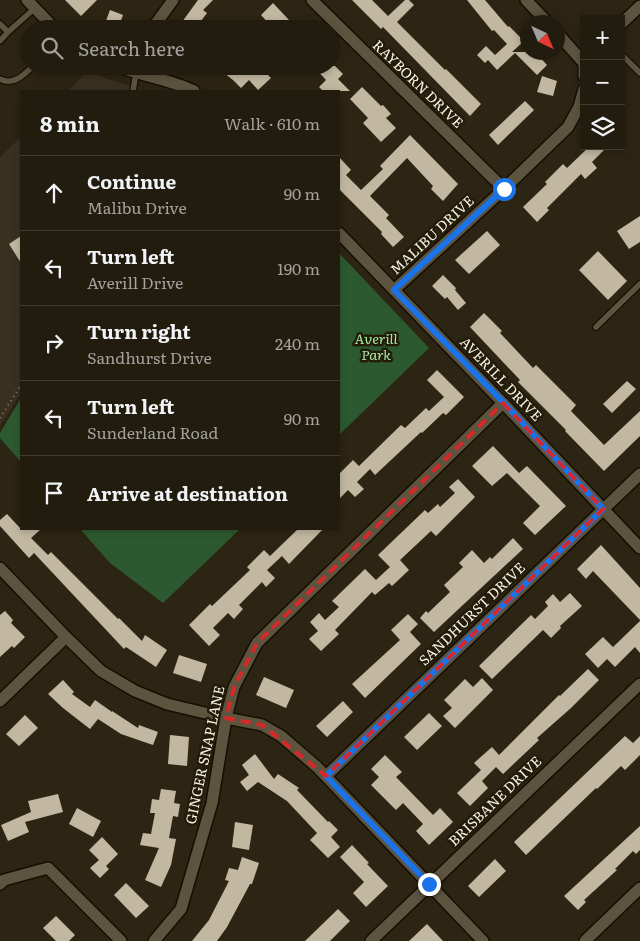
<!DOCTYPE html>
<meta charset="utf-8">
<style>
body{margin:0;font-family:Literata,serif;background:#2a2517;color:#f1f3f6}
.controls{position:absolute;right:15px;top:15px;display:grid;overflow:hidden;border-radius:0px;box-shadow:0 2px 8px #0003}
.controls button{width:45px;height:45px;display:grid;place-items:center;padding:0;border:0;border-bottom:1px solid #3f3a2e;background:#221c0e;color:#f1f3f6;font:25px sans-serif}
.compass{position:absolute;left:520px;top:15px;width:45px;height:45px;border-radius:50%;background:#221c0e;box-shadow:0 2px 8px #0003;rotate:136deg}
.stop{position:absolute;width:15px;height:15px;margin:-11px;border:4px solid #1a73e8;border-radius:50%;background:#fff}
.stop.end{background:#1a73e8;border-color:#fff;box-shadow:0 1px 5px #0008}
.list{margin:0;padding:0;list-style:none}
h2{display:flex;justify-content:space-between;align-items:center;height:65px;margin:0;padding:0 20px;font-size:21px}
h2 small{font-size:16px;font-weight:400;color:#a2a19e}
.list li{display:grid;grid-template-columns:32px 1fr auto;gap:15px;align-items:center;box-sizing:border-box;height:75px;padding:0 20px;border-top:1px solid #3f3a2e}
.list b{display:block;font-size:19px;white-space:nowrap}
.list p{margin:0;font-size:16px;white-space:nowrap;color:#a2a19e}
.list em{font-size:16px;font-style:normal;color:#a2a19e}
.icon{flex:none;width:28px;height:28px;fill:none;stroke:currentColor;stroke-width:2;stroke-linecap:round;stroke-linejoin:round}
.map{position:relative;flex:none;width:640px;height:941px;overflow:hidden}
.search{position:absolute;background:#221c0e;box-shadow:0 2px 8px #0003;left:20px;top:20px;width:320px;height:55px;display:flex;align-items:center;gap:12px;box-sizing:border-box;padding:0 18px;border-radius:28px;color:#a2a19e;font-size:19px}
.panel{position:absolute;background:#221c0e;box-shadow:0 2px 8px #0003;left:20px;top:90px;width:320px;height:440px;border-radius:0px}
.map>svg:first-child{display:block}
.education{fill:#3a3020}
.green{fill:#2c5930}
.building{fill:#c2b8a2}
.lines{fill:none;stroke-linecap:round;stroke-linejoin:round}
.service-casing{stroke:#150e01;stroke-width:8}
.minor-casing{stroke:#150e01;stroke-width:14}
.path{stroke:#8a8374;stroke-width:2;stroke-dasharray:1 4;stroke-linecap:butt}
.service{stroke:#5d5440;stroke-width:5.5}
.minor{stroke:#5d5440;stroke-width:11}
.route{stroke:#1a73e8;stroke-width:6}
.marked{fill:none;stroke:#d62828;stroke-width:4;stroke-dasharray:10 6;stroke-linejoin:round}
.labels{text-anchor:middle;stroke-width:5;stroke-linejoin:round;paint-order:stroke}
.street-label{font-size:14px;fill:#f7f2e6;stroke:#231c09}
.park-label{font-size:14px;font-style:italic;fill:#a2e9a6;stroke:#231c09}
</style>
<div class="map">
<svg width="640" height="941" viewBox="0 0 640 941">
<rect width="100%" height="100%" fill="#2d2513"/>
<g class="education">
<polygon points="87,72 144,91 68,91"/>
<polygon points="21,137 21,393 0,426 0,157"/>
</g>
<g class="green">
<polygon points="339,253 429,348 339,435"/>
<polygon points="21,398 21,462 0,438 0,433"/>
<polygon points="80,529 240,529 163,603 110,563"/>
</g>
<g class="building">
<polygon points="65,0 97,0 81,16"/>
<polygon points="198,0 213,0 203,10 207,13 195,29 192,29 182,22"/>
<polygon points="352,0 372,0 388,16 405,0 409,0 414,5 397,22 445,70 446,69 481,104 470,116 383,27 381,29"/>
<polygon points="467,0 485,0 508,27 509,26 524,41 512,52 535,52 547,65 537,75 515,53 497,70 488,60 485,63 477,55 486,46 495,55 507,44 494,30 492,31"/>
<polygon points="273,3 289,20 287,21 294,29 274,29 261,15"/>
<polygon points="110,10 123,15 118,29 103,29"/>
<polygon points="215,66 259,66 271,78 258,90 249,80 241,88 233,80"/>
<polygon points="313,66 335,66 343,74 338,79 350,91 323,91 319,87 326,80"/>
<polygon points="542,76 557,81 553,96 537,92"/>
<polygon points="362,87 381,106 383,105 391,114 386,118 396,128 381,142 363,123 368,118 350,99"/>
<polygon points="525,101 534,110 498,145 489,135"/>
<polygon points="410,135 458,184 443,201 431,189 433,186 407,158 370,196 389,215 386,218 404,237 393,247 381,234 382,232 339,189 339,157 351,170 346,175 361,190 383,169 380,166"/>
<polygon points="590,146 608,146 592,162 597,168 585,179 581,174 547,208 549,210 537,222 523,207 547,184 545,182 563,164 567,168"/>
<polygon points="640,216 640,242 629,249 617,231"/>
<polygon points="487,231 500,245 469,274 455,260"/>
<polygon points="21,236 21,263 9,244"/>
<polygon points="598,251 627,281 608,300 579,270"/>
<polygon points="443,275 456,288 455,290 466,303 458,310 447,297 445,299 432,286"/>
<polygon points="484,313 502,331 500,333 533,368 536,365 576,405 571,411 604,445 640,411 640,436 604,471 565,431 566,430 518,382 520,380 470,327"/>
<polygon points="437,370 464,397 446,415 443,413 422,433 421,432 375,475 370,469 357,482 364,489 355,497 348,490 339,499 339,474 353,460 359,466 401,425 405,428 426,408 429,411 444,397 427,380"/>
<polygon points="627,381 636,389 612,413 603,404"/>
<polygon points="493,446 519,473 527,466 566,506 535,535 523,523 540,506 507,473 492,486 472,466"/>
<polygon points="458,479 475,497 436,536 431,531 400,560 409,570 392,586 389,583 375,595 372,592 335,630 339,634 321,651 309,639 318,631 310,622 319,613 325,620 339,607 332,601 365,569 376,580 390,567 378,555 425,510 428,513 438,504 440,507 455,493 449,487"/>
<polygon points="7,514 21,529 41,529 31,538 48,555 51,552 118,619 119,618 142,641 145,635 167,650 156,667 126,647 124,649 34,553 29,558 0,526 0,520"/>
<polygon points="298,529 323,529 289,564 282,556 267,570 275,578 266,587 262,582 239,605 243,609 234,619 228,613 213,628 220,635 209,646 189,625 210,604 212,606 250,570 247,567 264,550 270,556"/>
<polygon points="513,538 523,549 434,632 420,618 426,611 428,613 450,592 444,585 463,567 459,563 472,550 484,563 490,557 492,559"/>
<polygon points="601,545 640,588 640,620 593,571 586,579 577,569"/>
<polygon points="570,593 582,606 560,626 561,628 551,638 543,630 492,679 479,666 531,615 535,619 548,606 545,602 553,594 560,602"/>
<polygon points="5,611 13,620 11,623 25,637 14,648 12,646 0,657 0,615"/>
<polygon points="408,614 418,624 410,632 421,644 365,698 352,684 400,640 391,630"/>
<polygon points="640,621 640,653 635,647 615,667 607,659 598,668 585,654 603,637 613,647"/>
<polygon points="179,655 207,664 201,682 173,673"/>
<polygon points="588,669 599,680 571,708 537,738 539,740 503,774 496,767 482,781 488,788 470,806 457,793 481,770 474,763 492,747 499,755 559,695 560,696"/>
<polygon points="264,677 294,690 286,708 256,695"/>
<polygon points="482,678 493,690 455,728 443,716 452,708 444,700 465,679 473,687"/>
<polygon points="63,680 74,692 72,694 90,707 95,700 112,712 112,711 138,728 139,725 158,732 153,745 121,734 98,719 90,729 63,708 48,694"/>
<polygon points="343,701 353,712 327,737 316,726"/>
<polygon points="429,713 442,726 417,750 404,737"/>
<polygon points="25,715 38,728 19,746 6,734"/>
<polygon points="170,735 189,737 187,766 168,764"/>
<polygon points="625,736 633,743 640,736 640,755 625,770 621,766 597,789 596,788 526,855 514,842"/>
<polygon points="255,754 274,779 278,774 299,788 297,790 328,822 329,821 338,830 331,837 340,847 328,858 310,840 317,833 287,801 258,782 247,791 240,782 249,775 242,765"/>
<polygon points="385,755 402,772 396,777 433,815 440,808 453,822 429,845 416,831 423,824 403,803 396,810 371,785 379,777 371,769"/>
<polygon points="161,789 176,791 174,803 180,804 178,817 173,816 169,838 176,839 171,865 161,887 145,880 159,848 140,845 143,833 151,834 155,813 150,813 152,799 159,800"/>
<polygon points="58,794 63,812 25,822 29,832 8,841 1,825 31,812 28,801"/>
<polygon points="77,808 101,821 93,837 69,824"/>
<polygon points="235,822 253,825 249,850 232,847"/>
<polygon points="640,826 640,850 636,854 633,851 615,869 617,870 584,900 586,902 578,910 564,896"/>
<polygon points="102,837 118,854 106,866 109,869 100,878 90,868 99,860 89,850"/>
<polygon points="352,845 369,863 367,864 388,886 366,907 353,893 364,882 340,857"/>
<polygon points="242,857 259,863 252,884 250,884 227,927 217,941 192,941 209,920 229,881 225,880 229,868 238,870"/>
<polygon points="495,859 506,871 479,897 468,886"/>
<polygon points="126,883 149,906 136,918 114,895"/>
<polygon points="338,909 350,921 330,941 305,941"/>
<polygon points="56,916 75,935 69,941 56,941 43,928"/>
<polygon points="427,924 443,941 409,941"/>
</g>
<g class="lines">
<g class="service-casing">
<g id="service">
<polyline points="0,24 8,32 35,8"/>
<polyline points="0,41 8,32"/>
<polyline points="621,54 640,73"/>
<path d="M0,79C13,86 24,75 33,66"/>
<polyline points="133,91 136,73"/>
<polyline points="596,327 640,284"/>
</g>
</g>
<g class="minor-casing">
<g id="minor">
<polyline points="27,0 55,29"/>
<polyline points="312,0 504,189"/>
<polyline points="526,0 547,22"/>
<polyline points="621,24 640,6"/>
<polyline points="152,29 173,0"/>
<polyline points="558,34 583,62"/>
<polyline points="584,61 584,76"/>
<path d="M116,66C142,76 169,79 194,91"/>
<polyline points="339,233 503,403 640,548"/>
<polyline points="394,290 504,189 568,127 579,107 584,89"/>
<polyline points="0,568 66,637 101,671 135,691 167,704 226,718 262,725 281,736 317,767 483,941"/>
<polyline points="0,701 66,637"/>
<polyline points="326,776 640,474"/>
<polyline points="0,884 4,880 48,868 121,941"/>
<polyline points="154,941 181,909 212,803 226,718 234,687 257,643 503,403"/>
<polyline points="371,941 640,684"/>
<polyline points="585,941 640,888"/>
</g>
</g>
<polyline class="path" points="0,418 21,385"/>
<use href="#service" class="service"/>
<use href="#minor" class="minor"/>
</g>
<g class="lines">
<polyline class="route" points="429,884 326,776 603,509 504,403 394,290 504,189"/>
</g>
<path class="marked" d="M503,403L603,509L326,776L262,725L226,718L234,687L257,643Z"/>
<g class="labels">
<g class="street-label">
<text transform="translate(418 84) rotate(44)" y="5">RAYBORN DRIVE</text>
<text transform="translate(432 235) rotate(-43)" y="5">MALIBU DRIVE</text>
<text transform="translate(501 379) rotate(46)" y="5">AVERILL DRIVE</text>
<text transform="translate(472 614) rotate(-44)" y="5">SANDHURST DRIVE</text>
<text transform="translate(205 755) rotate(-78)" y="5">GINGER SNAP LANE</text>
<text transform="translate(495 801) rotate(-44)" y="5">BRISBANE DRIVE</text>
</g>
<g class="park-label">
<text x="376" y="344">Averill<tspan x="376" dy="16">Park</tspan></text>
</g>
</g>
</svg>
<div class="controls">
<button>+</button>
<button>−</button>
<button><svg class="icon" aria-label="layers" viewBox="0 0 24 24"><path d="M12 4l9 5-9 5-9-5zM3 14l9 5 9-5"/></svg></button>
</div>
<svg class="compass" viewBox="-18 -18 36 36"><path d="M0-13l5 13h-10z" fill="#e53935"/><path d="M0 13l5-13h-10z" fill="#a2a19e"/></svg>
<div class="stop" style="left:504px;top:189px"></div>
<div class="stop end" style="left:429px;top:884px"></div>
<div class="search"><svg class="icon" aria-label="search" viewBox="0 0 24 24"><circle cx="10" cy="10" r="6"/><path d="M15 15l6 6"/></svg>Search here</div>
<section class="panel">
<h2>8 min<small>Walk · 610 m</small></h2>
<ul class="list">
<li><svg class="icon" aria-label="ahead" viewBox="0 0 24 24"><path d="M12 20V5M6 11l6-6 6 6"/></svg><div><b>Continue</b><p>Malibu Drive</p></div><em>90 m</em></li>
<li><svg class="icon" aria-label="left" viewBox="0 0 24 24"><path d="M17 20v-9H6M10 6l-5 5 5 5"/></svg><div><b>Turn left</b><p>Averill Drive</p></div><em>190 m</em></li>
<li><svg class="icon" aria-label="right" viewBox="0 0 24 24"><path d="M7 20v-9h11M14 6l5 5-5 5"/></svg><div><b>Turn right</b><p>Sandhurst Drive</p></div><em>240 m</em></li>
<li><svg class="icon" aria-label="left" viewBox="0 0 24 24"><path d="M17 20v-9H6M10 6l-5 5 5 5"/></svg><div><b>Turn left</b><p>Sunderland Road</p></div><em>90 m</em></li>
<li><svg class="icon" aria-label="arrive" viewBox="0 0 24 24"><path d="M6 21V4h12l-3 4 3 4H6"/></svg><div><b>Arrive at destination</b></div></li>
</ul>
</section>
</div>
